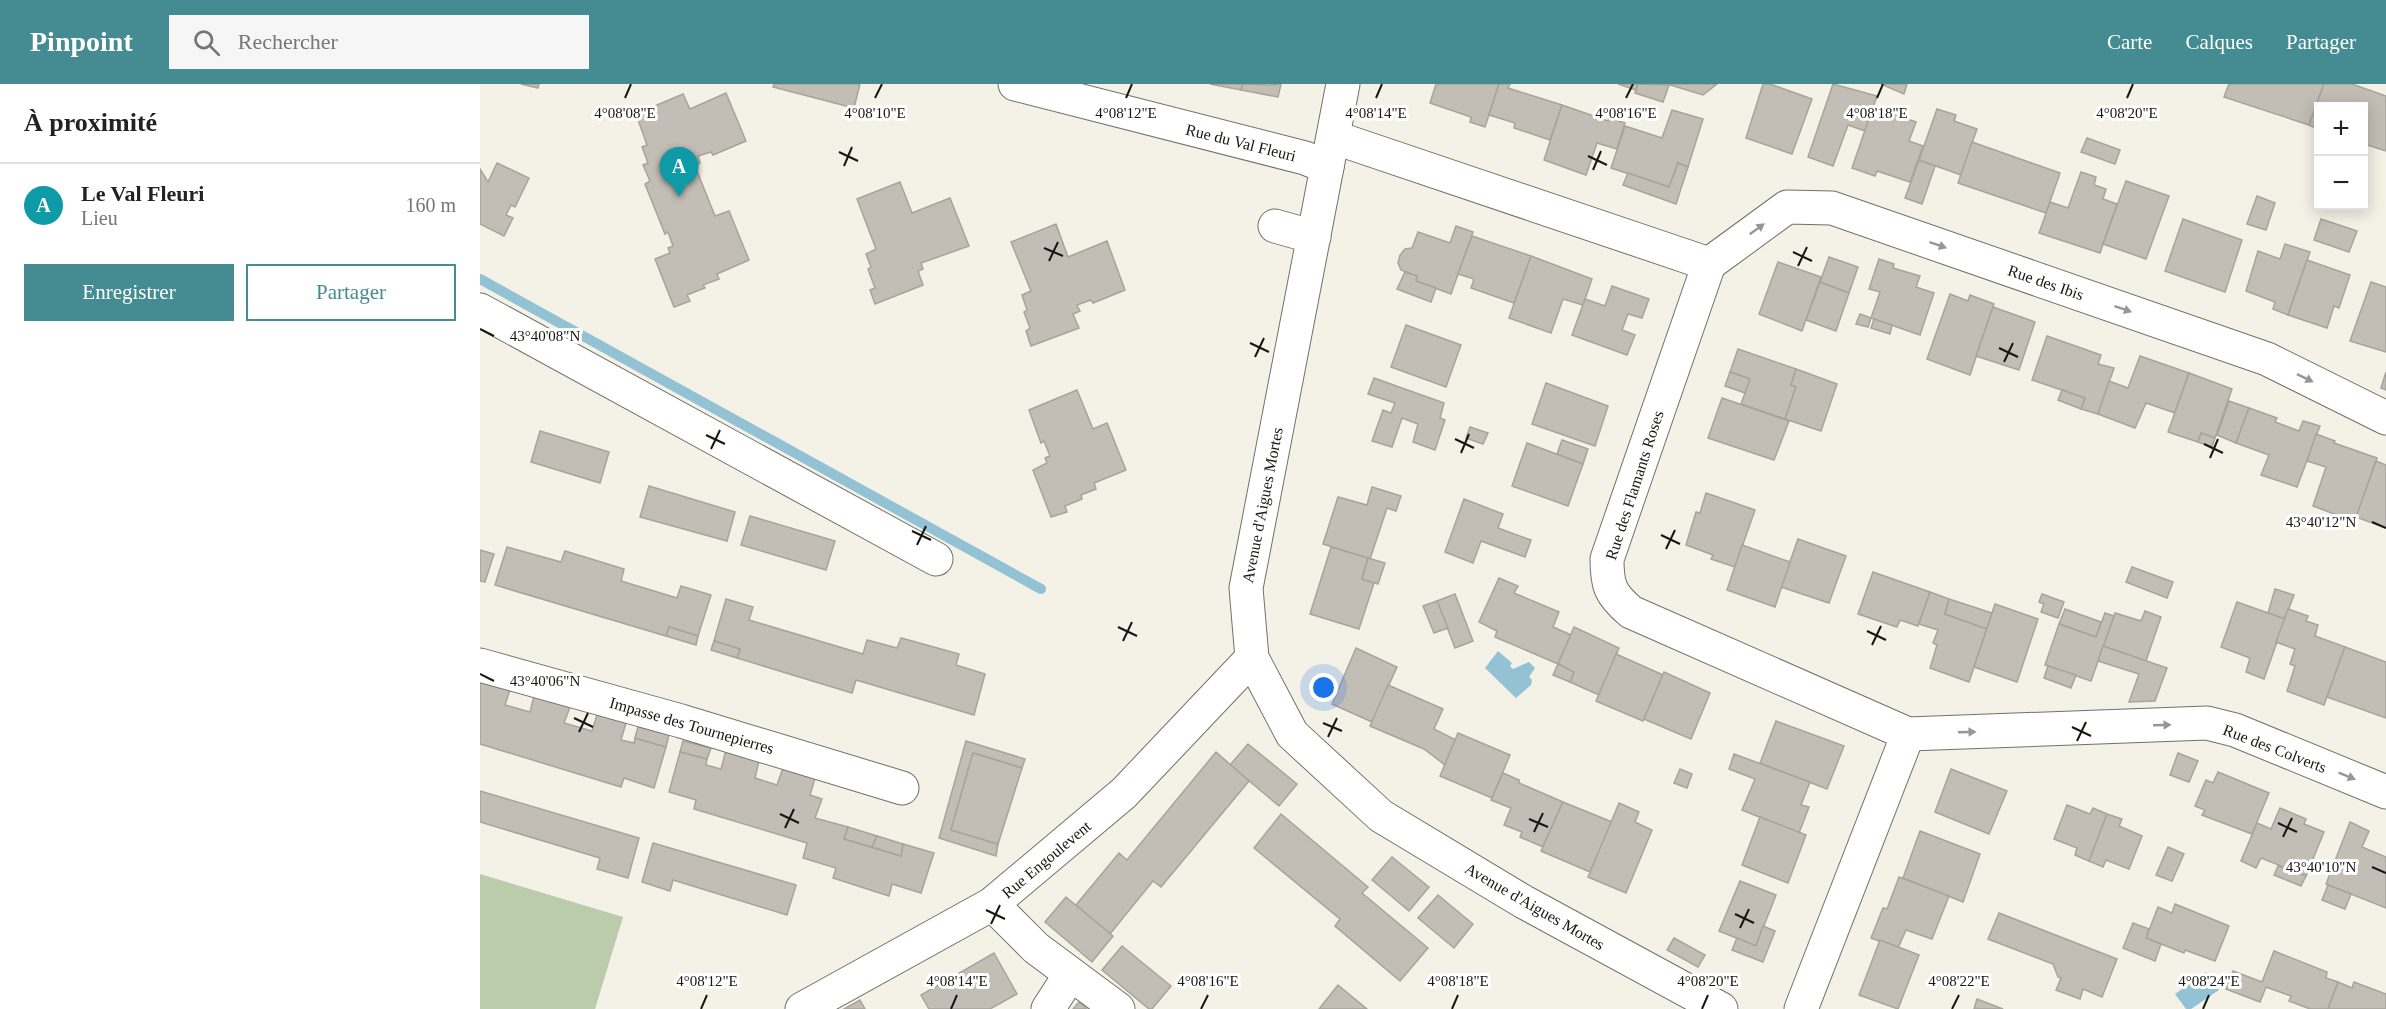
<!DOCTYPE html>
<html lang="fr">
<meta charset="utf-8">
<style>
body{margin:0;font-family:Georgia,serif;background:#f6f6f6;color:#222}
.controls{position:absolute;right:18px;top:18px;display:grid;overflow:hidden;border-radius:0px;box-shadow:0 3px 15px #0003}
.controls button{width:54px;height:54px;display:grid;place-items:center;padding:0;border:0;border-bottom:2px solid #e0e0e0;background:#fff;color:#222;font:30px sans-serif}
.you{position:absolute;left:844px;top:604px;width:21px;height:21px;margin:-15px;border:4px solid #fff;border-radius:50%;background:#1a73e8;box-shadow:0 0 0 9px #1a73e833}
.badge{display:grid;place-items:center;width:39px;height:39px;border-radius:50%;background:#448c91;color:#fff;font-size:20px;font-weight:700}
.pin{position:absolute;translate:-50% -50px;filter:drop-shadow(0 2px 3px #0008)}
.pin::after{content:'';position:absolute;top:32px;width:21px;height:18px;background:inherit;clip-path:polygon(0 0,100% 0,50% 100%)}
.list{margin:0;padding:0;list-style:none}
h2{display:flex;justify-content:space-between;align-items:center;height:78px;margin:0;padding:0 24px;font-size:26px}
h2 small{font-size:20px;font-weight:400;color:#767676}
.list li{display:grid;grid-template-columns:39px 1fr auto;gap:18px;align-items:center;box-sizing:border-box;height:84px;padding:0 24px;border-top:2px solid #e0e0e0}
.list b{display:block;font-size:22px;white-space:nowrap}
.list p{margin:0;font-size:20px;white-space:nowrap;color:#767676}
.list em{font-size:20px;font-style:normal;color:#767676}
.actions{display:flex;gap:12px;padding:18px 24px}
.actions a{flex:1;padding:14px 0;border:2px solid #448c91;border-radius:0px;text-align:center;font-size:21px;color:#448c91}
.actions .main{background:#448c91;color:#fff}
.icon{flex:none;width:33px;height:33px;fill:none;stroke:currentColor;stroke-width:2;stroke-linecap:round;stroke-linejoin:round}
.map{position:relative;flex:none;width:1906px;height:925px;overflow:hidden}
header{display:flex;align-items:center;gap:36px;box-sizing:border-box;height:84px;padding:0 30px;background:#448c91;color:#fff}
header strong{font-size:28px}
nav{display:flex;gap:33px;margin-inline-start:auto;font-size:21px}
.search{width:420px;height:54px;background:#f6f6f6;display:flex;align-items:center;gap:15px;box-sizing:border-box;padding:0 21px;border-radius:0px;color:#767676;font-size:22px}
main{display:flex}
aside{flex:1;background:#fff}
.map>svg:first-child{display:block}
.green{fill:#baccac}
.water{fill:#93c2d4}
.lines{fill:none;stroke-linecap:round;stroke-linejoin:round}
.stream{stroke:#93c2d4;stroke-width:10}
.building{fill:#c3beb5;stroke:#a8a39b;stroke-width:1.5}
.minor-casing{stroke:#727067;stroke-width:35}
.minor{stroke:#fff;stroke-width:33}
.oneway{fill:#979694}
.ticks{fill:none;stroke:#171612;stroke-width:2}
.labels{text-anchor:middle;stroke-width:6;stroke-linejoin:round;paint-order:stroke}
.street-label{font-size:16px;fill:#171612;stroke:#fff}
.ticks-label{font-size:15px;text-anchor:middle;fill:#171612;stroke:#fff;stroke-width:6;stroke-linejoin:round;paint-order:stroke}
</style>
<header>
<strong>Pinpoint</strong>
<div class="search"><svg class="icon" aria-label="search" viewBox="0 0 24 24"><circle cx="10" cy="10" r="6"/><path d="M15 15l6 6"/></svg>Rechercher</div>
<nav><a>Carte</a><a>Calques</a><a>Partager</a></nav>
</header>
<main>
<aside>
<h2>À proximité<small></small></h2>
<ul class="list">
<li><span class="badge" style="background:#0f9aa8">A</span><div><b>Le Val Fleuri</b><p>Lieu</p></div><em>160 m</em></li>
</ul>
<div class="actions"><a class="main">Enregistrer</a><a>Partager</a></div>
</aside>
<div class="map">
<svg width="1906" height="925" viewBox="0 0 1906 925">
<rect width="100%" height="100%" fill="#f4f1e7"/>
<polygon class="green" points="0,790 143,833 115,925 0,925"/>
<g class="water">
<polygon points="1018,567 1032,579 1030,582 1033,585 1049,578 1055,584 1049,593 1052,596 1051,601 1036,614 1005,584"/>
<polygon points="1726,888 1739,906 1711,925 1706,925 1695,910"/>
</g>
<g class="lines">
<polyline class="stream" points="0,195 561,505"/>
</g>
<g class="building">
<polygon points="41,0 59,0 58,4"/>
<polygon points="294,0 380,0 374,24 293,3"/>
<polygon points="730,0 763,0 761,6"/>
<polygon points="763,0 790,1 801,0 798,13 761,6"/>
<polygon points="956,0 1019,0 1005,43 990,38 991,33 950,19"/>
<polygon points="1019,0 1030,0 1028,4 1082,21 1070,56 1034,44 1035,39 1009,31"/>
<polygon points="1138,0 1158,0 1156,6"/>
<polygon points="1158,0 1189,1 1183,18 1155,9"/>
<polygon points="1187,0 1237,0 1223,11"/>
<polygon points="1283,0 1290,0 1332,15 1312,70 1266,54"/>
<polygon points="1353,0 1397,12 1385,47 1368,41 1353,82 1328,73"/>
<polygon points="1401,0 1427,0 1424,10"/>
<polygon points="1749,0 1844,0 1829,41 1744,13"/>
<polygon points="1844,0 1872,0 1906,12 1906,67 1884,60 1884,22 1838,22 1838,45 1829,41"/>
<polygon points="246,9 266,57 233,71 231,68 218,72 220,79 215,82 235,132 249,127 269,176 237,190 239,195 223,201 225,204 207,211 210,217 194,223 175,175 190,169 188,164 193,162 188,148 185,150 165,100 170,97 163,81 168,79 162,63 167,61 156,30 203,10 210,25"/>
<polygon points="1082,21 1128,37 1129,34 1145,39 1137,65 1117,59 1106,91 1064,76"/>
<polygon points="1393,23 1436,38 1429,57 1443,62 1430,98 1397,87 1395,92 1372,84"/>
<polygon points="1457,25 1476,31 1474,37 1497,45 1481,91 1439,76"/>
<polygon points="1192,26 1223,35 1208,83 1198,79 1189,103 1131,84 1145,42 1182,54"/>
<polygon points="1607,54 1640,66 1635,80 1601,68"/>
<polygon points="1492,58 1580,89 1566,129 1478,99"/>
<polygon points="1439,76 1455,82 1442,120 1425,114"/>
<polygon points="17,79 49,94 35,123 31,121 26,131 33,134 24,152 0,140 0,85 8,98"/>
<polygon points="1198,79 1208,83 1196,120 1143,101 1148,89 1189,103"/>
<polygon points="1601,88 1616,93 1614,101 1626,105 1623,115 1637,120 1620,169 1559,149 1570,118 1588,124"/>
<polygon points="1646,97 1689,112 1666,175 1623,160"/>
<polygon points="420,98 432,129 470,114 489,162 441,179 443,185 438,187 443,201 395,220 390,206 395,204 388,185 391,183 386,170 396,165 377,115"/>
<polygon points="1777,112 1795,119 1786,146 1767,140"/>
<polygon points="1703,135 1762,156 1745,208 1685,187"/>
<polygon points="1841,135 1877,147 1869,168 1834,156"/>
<polygon points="576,140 588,173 627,157 645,206 613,219 611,216 597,221 600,227 593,230 599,244 551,262 546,247 550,244 544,228 547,226 542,211 551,207 531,158"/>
<polygon points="976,142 993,148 971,210 936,197 937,192 921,186 918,179 920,171 925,165 932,164 938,148 970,159"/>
<polygon points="992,152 1051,172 1034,219 991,204 994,195 978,190"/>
<polygon points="1805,160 1830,168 1808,231 1793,225 1795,218 1766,207 1778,167 1800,175"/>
<polygon points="1051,172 1112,195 1103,221 1083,215 1071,249 1029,234"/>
<polygon points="1349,173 1378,183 1369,209 1340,198"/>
<polygon points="1399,175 1414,180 1413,184 1440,192 1436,203 1454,209 1440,251 1391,234 1400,208 1389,205"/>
<polygon points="1827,176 1870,191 1859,224 1854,222 1847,244 1808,231"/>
<polygon points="1298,178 1341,193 1322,247 1279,230"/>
<polygon points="925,188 937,192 936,197 956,204 951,218 917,205"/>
<polygon points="1340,198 1369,209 1356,247 1326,236"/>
<polygon points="1891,198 1906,203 1906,268 1870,257"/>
<polygon points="1132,202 1169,215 1162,234 1148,230 1142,246 1155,251 1147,271 1092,251 1105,215 1125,222"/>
<polygon points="1470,210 1488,217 1490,211 1514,220 1490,291 1447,275"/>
<polygon points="1513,223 1555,238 1539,286 1496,272"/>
<polygon points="1380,230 1391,234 1388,243 1376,240"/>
<polygon points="1394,235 1412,241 1410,250 1391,244"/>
<polygon points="926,241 981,261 966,303 911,283"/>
<polygon points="1567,252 1621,271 1618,280 1634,284 1618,330 1601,325 1605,314 1552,296"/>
<polygon points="1258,265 1316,285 1311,301 1316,303 1305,335 1261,320 1270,295 1250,288"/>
<polygon points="1660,272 1709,289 1695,329 1666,319 1655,344 1618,330 1629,297 1648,304"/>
<polygon points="1316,285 1357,300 1341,347 1305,335 1316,303 1311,301"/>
<polygon points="1250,288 1270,295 1265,309 1245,302"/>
<polygon points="1906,288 1906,306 1901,304"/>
<polygon points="1709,289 1752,305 1735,354 1721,349 1718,358 1688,348"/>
<polygon points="894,294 964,319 960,334 965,336 955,366 933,358 938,340 922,334 912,363 892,357 903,326 911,329 915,319 888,310"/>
<polygon points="1066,299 1128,322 1115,362 1052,340"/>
<polygon points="597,306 613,345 627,339 646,386 614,399 616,405 601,411 602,415 585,422 587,428 571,433 553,386 567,379 565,374 570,372 564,357 561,359 549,326"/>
<polygon points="1582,306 1605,314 1601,325 1578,316"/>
<polygon points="1242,314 1309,337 1294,376 1228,354"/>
<polygon points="1749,317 1769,324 1756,359 1737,351"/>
<polygon points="1769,324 1797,334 1795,338 1819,347 1823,337 1840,342 1817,403 1781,391 1789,371 1756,359"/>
<polygon points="990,343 1008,349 1003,360 986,354"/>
<polygon points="60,347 129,368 120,399 51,378"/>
<polygon points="1721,349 1735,354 1732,363 1718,358"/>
<polygon points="1836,350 1855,357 1854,359 1897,374 1875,438 1833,422 1846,383 1827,377"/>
<polygon points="1082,356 1108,365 1103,380 1077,370"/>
<polygon points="1047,359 1103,380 1088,422 1032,402"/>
<polygon points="1896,377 1906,381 1906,444 1876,433"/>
<polygon points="169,402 255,428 247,457 160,433"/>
<polygon points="892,403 921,412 916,427 907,424 890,475 843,460 858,413 887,421"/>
<polygon points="1226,409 1275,426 1255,483 1231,475 1233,471 1206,461 1216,428 1220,429"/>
<polygon points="984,415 1023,430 1018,444 1051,456 1045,473 1001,457 993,479 965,468"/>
<polygon points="270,432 355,457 346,486 261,461"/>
<polygon points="1318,455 1366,472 1349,519 1301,503"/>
<polygon points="1262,461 1310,478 1295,523 1247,506"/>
<polygon points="27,463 81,478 85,467 144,485 141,497 197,514 201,502 231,511 218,552 189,543 186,552 15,501"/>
<polygon points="851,463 888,474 882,495 894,499 879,545 830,530"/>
<polygon points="0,466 14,470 5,498 0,497"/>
<polygon points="888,474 905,479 898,500 882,495"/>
<polygon points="1652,483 1693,498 1687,514 1646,498"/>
<polygon points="1393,488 1450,508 1438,542 1420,536 1417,543 1378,530"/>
<polygon points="1019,494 1038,502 1034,509 1079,528 1073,543 1091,551 1078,580 1015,553 1017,547 999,538"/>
<polygon points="1795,505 1814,511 1805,535 1788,529"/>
<polygon points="1450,508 1469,515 1465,530 1507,545 1489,598 1450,584 1457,561 1453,559 1458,546 1439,540"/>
<polygon points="975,510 993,557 975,564 957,517"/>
<polygon points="1562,510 1584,518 1578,534 1561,528 1564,520 1559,518"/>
<polygon points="246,515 273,523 269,536 383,570 387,556 417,564 421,554 479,570 476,581 505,590 494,631 376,596 372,609 257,574 260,565 234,557"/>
<polygon points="1469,515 1512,529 1507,545 1465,530"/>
<polygon points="957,517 968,544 954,549 943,522"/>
<polygon points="1757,518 1805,535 1784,595 1766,588 1770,574 1741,563"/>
<polygon points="1515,520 1558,535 1537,598 1494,583"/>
<polygon points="1585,525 1621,538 1616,553 1579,540"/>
<polygon points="1808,525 1828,532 1826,537 1838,541 1835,552 1865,563 1844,621 1807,607 1815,582 1810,580 1815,565 1796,558"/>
<polygon points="1665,527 1681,533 1666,577 1623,562 1635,529 1661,537"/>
<polygon points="1625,529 1634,532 1611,597 1565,581 1579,540 1616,553"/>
<polygon points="189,543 218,552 216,561 186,552"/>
<polygon points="1094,543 1139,564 1119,611 1090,598 1094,588 1078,580"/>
<polygon points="234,557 260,565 257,574 231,566"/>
<polygon points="1623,562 1687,584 1675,617 1649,618 1659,590 1618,577"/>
<polygon points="1865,563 1906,578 1906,634 1847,613"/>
<polygon points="876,564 917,583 892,638 852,620"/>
<polygon points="1136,570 1183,591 1163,637 1116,617"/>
<polygon points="1078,580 1094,588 1090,598 1073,591"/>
<polygon points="1568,582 1596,591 1591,604 1564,594"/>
<polygon points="1184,588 1230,609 1211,655 1164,635"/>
<polygon points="0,597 30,606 25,621 50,628 54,612 90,623 84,639 112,647 117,631 146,639 141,656 154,659 155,654 186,663 174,704 144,694 141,703 0,660"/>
<polygon points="908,601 963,625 954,645 976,656 965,681 944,665 890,642"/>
<polygon points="1296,637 1364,662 1347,705 1280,679"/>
<polygon points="158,643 189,651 186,663 155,654"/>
<polygon points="978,649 1030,671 1012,714 960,692"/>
<polygon points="203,657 231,664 227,675 200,668"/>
<polygon points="486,657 545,675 542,684 493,669 471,746 518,760 516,772 459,754"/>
<polygon points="768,660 817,700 799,722 750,681"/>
<polygon points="246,666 279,677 275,694 297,701 303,684 335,694 330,711 342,715 335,734 368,743 364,755 421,772 423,760 454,769 441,809 412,800 409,812 353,794 356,784 323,774 327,759 214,725 216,716 189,708 200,668 227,675 226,681 241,685"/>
<polygon points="736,668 769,697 681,803 673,797 630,850 596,821 639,769 647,776"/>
<polygon points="493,669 542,684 518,760 471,746"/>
<polygon points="1698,669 1718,677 1709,698 1690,691"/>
<polygon points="1254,670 1330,698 1321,721 1329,723 1319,749 1262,726 1275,695 1249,685"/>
<polygon points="1200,685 1212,690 1207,704 1194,699"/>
<polygon points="1471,685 1527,707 1509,750 1455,728"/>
<polygon points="1738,688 1789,709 1772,750 1722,731 1725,726 1715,722 1726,696 1733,699"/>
<polygon points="1023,689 1039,696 1039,699 1083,718 1063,763 1040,753 1042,748 1024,741 1031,724 1011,716"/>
<polygon points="0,707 159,754 148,794 117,785 120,774 0,738"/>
<polygon points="1083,718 1132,738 1110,788 1061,767"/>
<polygon points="1139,719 1159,728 1155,738 1172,746 1146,809 1108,793"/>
<polygon points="1587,721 1610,730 1613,724 1627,730 1609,777 1595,771 1597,764 1574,755"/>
<polygon points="1800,724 1826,735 1824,740 1844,748 1826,792 1781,774 1776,784 1761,777 1777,739 1791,745"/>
<polygon points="801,730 888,803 882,809 948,864 920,897 855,842 860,835 774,764"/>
<polygon points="1627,730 1642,735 1639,742 1662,752 1649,785 1626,776 1623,783 1609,777"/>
<polygon points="1280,733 1326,751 1308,799 1262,781"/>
<polygon points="1870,738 1889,747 1882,763 1906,773 1906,824 1846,800"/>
<polygon points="368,743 397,752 392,763 364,755"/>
<polygon points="1440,747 1500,770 1483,818 1423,794"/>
<polygon points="397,752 423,760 421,772 392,763"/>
<polygon points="173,759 316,801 307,831 193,796 190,807 162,798"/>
<polygon points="1688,763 1704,770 1692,797 1676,791"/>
<polygon points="912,773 949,803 929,827 892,796"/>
<polygon points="1798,782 1826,792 1821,802 1794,791"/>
<polygon points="1419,793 1469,812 1452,855 1426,846 1418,864 1391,854 1403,824 1407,825"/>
<polygon points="1260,797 1296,811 1276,862 1239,847"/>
<polygon points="1848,801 1871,810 1865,825 1842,816"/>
<polygon points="958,811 993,840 974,864 938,834"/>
<polygon points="586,813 633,852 612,878 565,838"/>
<polygon points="1695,820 1749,842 1735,877 1705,866 1704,869 1666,854 1678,823 1692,829"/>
<polygon points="1519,829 1637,875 1622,913 1603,905 1600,915 1576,906 1581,894 1578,893 1573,880 1508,855"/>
<polygon points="1653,839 1669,845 1666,854 1681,860 1675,877 1643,864"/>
<polygon points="1283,842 1295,847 1283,878 1252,866 1257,854 1276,862"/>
<polygon points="1194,854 1225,871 1218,883 1187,866"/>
<polygon points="1400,856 1439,871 1418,925 1379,911"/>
<polygon points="642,862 691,902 672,925 669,925 622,886"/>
<polygon points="1794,867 1847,888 1846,894 1858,898 1848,925 1830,925 1809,917 1811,912 1786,903 1780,918 1746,905 1753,887 1782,898"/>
<polygon points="514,869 537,910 510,925 449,925 441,911"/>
<polygon points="1858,898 1872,904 1874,898 1906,910 1906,925 1848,925"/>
<polygon points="858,901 887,925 839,925"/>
<polygon points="1497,915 1523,925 1494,925"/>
<polygon points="380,916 385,925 364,925"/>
<polygon points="599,918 603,921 607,925 593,925"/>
</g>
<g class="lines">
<g class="minor-casing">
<g id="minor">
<polyline points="535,0 825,74 847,83"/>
<polyline points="863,0 766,504 772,574 812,650 901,732 1044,818 1241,925"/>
<path d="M853,53L1229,180L1127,475C1127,502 1130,510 1151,528L1428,650L1321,925"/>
<polyline points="795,142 834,153"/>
<polyline points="1229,180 1307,123 1352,124 1787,275 1906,334"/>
<polyline points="0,226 456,475"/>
<polyline points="0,581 201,637 422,704"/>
<polyline points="1428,650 1727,639 1755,646 1906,708"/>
<polyline points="512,820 556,864 638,925"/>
<polyline points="322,925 512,820 644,709 772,574"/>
<polyline points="568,925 590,891"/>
</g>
</g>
<use href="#minor" class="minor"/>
</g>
<defs><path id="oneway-solid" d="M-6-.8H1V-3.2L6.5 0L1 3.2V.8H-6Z" transform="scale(1.5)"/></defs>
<g class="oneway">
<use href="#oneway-solid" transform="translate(1277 145) rotate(-36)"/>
<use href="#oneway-solid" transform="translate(1458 161) rotate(19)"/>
<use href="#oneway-solid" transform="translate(1643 225) rotate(19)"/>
<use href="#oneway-solid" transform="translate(1825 294) rotate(26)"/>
<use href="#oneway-solid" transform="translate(1682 641) rotate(-2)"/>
<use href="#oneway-solid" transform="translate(1487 648) rotate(-2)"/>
<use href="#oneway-solid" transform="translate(1867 692) rotate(22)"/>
</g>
<path class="ticks" d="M145,14L151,0M395,14L402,0M646,14L652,0M896,14L902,0M1146,14L1153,0M1397,14L1403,0M1647,14L1653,0M359,68L378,77M1108,72L1127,81M364,82L372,63M1113,86L1121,67M564,164L583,172M1313,168L1332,177M569,177L578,158M1318,182L1327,163M0,245L14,252M770,259L789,268M1519,264L1538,273M775,273L784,254M1524,278L1533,259M226,351L245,360M975,355L994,364M1724,360L1743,369M231,365L240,346M981,369L989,350M1730,374L1738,355M1892,438L1906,444M432,447L451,456M1181,451L1200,460M437,461L446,442M1186,465L1195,446M638,543L657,552M1387,547L1406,556M643,557L652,538M1392,561L1401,542M0,590L14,597M94,634L113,643M843,639L862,647M1592,643L1611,652M99,648L108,629M848,653L857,634M1597,657L1606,638M300,730L319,739M1049,735L1068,743M1798,739L1817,748M305,744L314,725M1054,748L1063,729M1803,753L1812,734M1892,783L1906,789M506,826L525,835M1255,830L1274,839M511,840L520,821M1260,844L1269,825M221,925L227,911M471,925L477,911M721,925L728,911M972,925L978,911M1222,925L1228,911M1472,925L1479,911M1723,925L1729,911"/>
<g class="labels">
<g class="street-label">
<text transform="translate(761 58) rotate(14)" y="6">Rue du Val Fleuri</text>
<text transform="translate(1566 198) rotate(19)" y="6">Rue des Ibis</text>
<text transform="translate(1154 401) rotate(-72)" y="6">Rue des Flamants Roses</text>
<text transform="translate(782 421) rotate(-79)" y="6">Avenue d'Aigues Mortes</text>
<text transform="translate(212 641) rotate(16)" y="6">Impasse des Tournepierres</text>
<text transform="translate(1795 664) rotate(21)" y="6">Rue des Colverts</text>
<text transform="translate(566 775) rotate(-40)" y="6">Rue Engoulevent</text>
<text transform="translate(1055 822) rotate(30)" y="6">Avenue d'Aigues Mortes</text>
</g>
</g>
<g class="ticks-label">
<text x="145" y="34">4°08'08"E</text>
<text x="395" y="34">4°08'10"E</text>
<text x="646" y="34">4°08'12"E</text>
<text x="896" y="34">4°08'14"E</text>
<text x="1146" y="34">4°08'16"E</text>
<text x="1397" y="34">4°08'18"E</text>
<text x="1647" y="34">4°08'20"E</text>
<text x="65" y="257">43°40'08"N</text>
<text x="1841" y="443">43°40'12"N</text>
<text x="65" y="602">43°40'06"N</text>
<text x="1841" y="788">43°40'10"N</text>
<text x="227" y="902">4°08'12"E</text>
<text x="477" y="902">4°08'14"E</text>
<text x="728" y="902">4°08'16"E</text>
<text x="978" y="902">4°08'18"E</text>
<text x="1228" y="902">4°08'20"E</text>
<text x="1479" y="902">4°08'22"E</text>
<text x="1729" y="902">4°08'24"E</text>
</g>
</svg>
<div class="controls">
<button>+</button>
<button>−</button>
</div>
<div class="you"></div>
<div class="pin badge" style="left:199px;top:113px;background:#0f9aa8">A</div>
</div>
</main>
